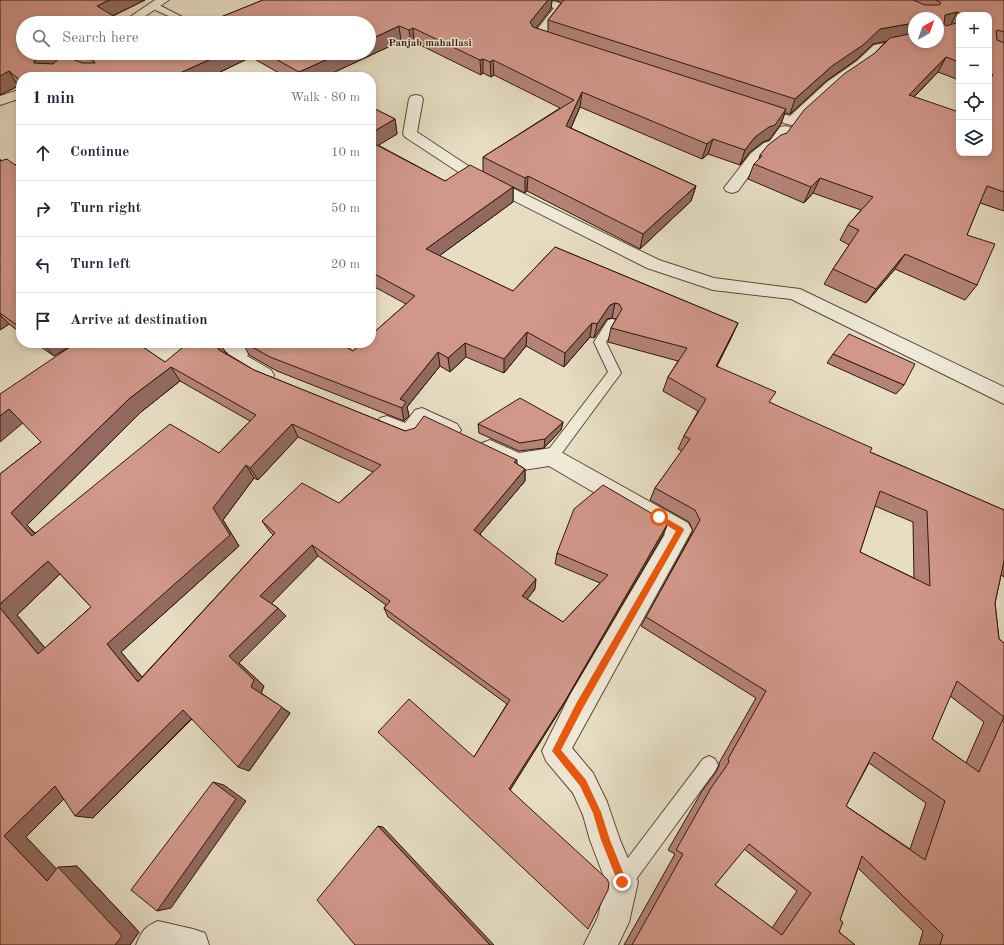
<!DOCTYPE html>
<meta charset="utf-8">
<style>
body{margin:0;font-family:"Old Standard TT",serif;background:#f2f2f3;color:#1f2937}
.controls{position:absolute;right:12px;top:12px;display:grid;overflow:hidden;border-radius:8px;box-shadow:0 2px 6px #0003}
.controls button{width:36px;height:36px;display:grid;place-items:center;padding:0;border:0;border-bottom:1px solid #e0e1e3;background:#fff;color:#1f2937;font:20px sans-serif}
.compass{position:absolute;left:908px;top:12px;width:36px;height:36px;border-radius:50%;background:#fff;box-shadow:0 2px 6px #0003;rotate:40deg}
.stop{position:absolute;width:12px;height:12px;margin:-9px;border:3px solid #ea580c;border-radius:50%;background:#fff}
.stop.end{background:#ea580c;border-color:#fff;box-shadow:0 1px 4px #0008}
.list{margin:0;padding:0;list-style:none}
h2{display:flex;justify-content:space-between;align-items:center;height:52px;margin:0;padding:0 16px;font-size:17px}
h2 small{font-size:13px;font-weight:400;color:#747a83}
.list li{display:grid;grid-template-columns:26px 1fr auto;gap:12px;align-items:center;box-sizing:border-box;height:56px;padding:0 16px;border-top:1px solid #e0e1e3}
.list b{display:block;font-size:15px;white-space:nowrap}
.list em{font-size:13px;font-style:normal;color:#747a83}
.icon{flex:none;width:22px;height:22px;fill:none;stroke:currentColor;stroke-width:2;stroke-linecap:round;stroke-linejoin:round}
.map{position:relative;flex:none;width:1004px;height:945px;overflow:hidden}
.search{position:absolute;background:#fff;box-shadow:0 2px 6px #0003;left:16px;top:16px;width:360px;height:44px;display:flex;align-items:center;gap:10px;box-sizing:border-box;padding:0 14px;border-radius:22px;color:#747a83;font-size:15px}
.panel{position:absolute;background:#fff;box-shadow:0 2px 6px #0003;left:16px;top:72px;width:360px;height:276px;border-radius:16px}
.map>svg:first-child{display:block}
.lines{fill:none;stroke-linecap:round;stroke-linejoin:round}
.lane-casing{stroke:#5e4836;stroke-width:2}
.street-casing{stroke:#5e4836;stroke-width:2}
.lane{fill:#efe9d8;fill-rule:evenodd}
.street{fill:#efe9d8;fill-rule:evenodd}
.wall{fill:#b48277;stroke:#301607;fill-rule:evenodd}
.shaded-wall{fill:#926a61;stroke:#301607}
.building{fill:#d1978a;stroke:#301607;fill-rule:evenodd}
.route{fill:#ea580c}
.labels{text-anchor:middle;stroke-width:3;stroke-linejoin:round;paint-order:stroke}
.far-neighbourhood-label{font-size:11px;font-weight:bold;fill:#301607;stroke:#efe9d8}
</style>
<div class="map">
<svg width="1004" height="945" viewBox="0 0 1004 945">
<rect width="100%" height="100%" fill="#e6ddc3"/>
<filter id="stains"><feTurbulence type="fractalNoise" baseFrequency=".005" numOctaves="4"/><feColorMatrix values="0 0 0 0 .2 0 0 0 0 .09 0 0 0 0 .02 0 0 0 .5 -.17"/></filter>
<radialGradient id="worn" r=".72"><stop offset=".6" stop-color="#630" stop-opacity="0"/><stop offset="1" stop-color="#630" stop-opacity=".3"/></radialGradient>
<g class="lines">
<g class="lane-casing">
<g id="lane">
<polygon points="151,4 157,4 194,23 184,23 151,8"/>
<polygon points="612,319 616,320 618,323 606,342 621,373 556,461 551,463 546,461 544,457 546,453 608,372 594,342 608,320"/>
<polygon points="709,756 715,759 718,765 715,771 629,889 622,892 615,889 612,882 615,875 703,759"/>
</g>
</g>
<g class="street-casing">
<g id="street">
<polygon points="155,0 169,0 135,23 121,23"/>
<path d="M533,0C544,0 559,0 567,7L545,36L560,41L562,44L560,47H552L533,40L531,37L554,8L535,2Z"/>
<polygon points="914,37 914,42 919,42 918,44 882,51 867,67 837,88 797,124 792,125 787,124 749,111 747,108 749,105 754,104 790,116 827,82 857,61 874,45"/>
<polygon points="75,53 89,53 61,77 44,77"/>
<polygon points="21,89 21,98 0,105 0,96"/>
<polygon points="416,95 421,96 423,99 417,132 473,169 659,260 714,278 800,289 1004,387 1004,404 791,299 713,290 647,268 463,175 405,137 403,134 409,99 411,96"/>
<polygon points="785,126 790,127 792,130 780,147 774,149 761,159 738,191 732,193 726,191 724,188 751,153 764,143 770,141 780,127"/>
<path d="M219,343C231,343 243,340 250,351L247,356L271,370L274,375L271,380C268,381 265,383 262,382C253,380 230,366 225,358L228,353L222,348Z"/>
<polygon points="422,408 457,424 461,430 457,436 450,439 425,427 416,440 409,443 380,430 377,424 380,418 387,416 405,423 415,410"/>
<polygon points="490,440 519,453 551,448 559,451 688,523 692,530 572,748 593,773 607,802 620,840 638,882 629,922 618,945 584,945 598,917 606,882 590,840 583,815 573,793 546,761 542,751 570,695 665,534 549,466 517,471 482,455 479,449 482,443"/>
<path d="M158,921L193,929L205,933L209,945H136C142,931 144,927 158,921Z"/>
</g>
</g>
<use href="#lane" class="lane"/>
<use href="#street" class="street"/>
</g>
<g class="wall">
<path d="M0,0H145L113,16L23,23V53H369V23H223L221,17L263,0H1004V211L980,203L967,235L977,285L965,300L895,269L866,303L824,284L833,269L849,245L840,240L848,225L861,210L813,193L804,203L748,179L754,164L759,159L760,155L787,133L875,53L886,41L873,44L856,60L826,81L790,114L785,113L781,124L769,140L763,142L750,152L740,165L708,154L702,159L580,107L571,128L696,186L691,201L640,249L527,191L525,193L513,187V202L439,256L513,291L555,247L738,323L731,338L717,366L769,402L870,452L1004,510V577L1001,575L995,603L999,639L1004,643V945H919L923,931L858,868L840,920L839,932L855,945H624L675,854L668,850L702,791L716,772L719,766V763L756,698L641,626L693,531L689,522L650,500L655,488L682,451L678,449L684,436L698,411L663,391L668,377L678,361L608,342L611,328L616,319L612,318L607,319L594,338L590,337L564,367L526,346L504,373L466,357L450,372L440,366L407,407L409,416L404,421L277,371L249,355L243,343H339L353,351L406,304L371,285V107L395,119L397,134L378,145L445,181L483,172V157L560,108L494,75L491,77L483,73L481,75L414,42L411,44L401,41L324,77H286L251,57L210,77H21V89L18,86L0,95ZM552,0H556L561,3L548,20V32L536,28L551,9ZM959,15H989V153L914,97L938,72L959,80ZM914,18H938L914,42ZM73,53L77,62L67,57ZM875,506L913,522L914,578L860,552ZM950,696L984,722L966,763L932,739ZM869,763L926,803L910,849L846,806ZM744,849L797,891L772,928L715,885Z"/>
<polygon points="0,159 1,161 15,165 21,161 21,333 9,324 0,330"/>
<polygon points="35,343 75,343 54,356"/>
<path d="M76,343H144L141,346L165,362L226,353L254,370L405,431L517,460V464L525,469V481L480,534L535,589L527,599L563,622L600,583L555,564L557,553L668,523L663,535L562,707L510,790L474,757L507,704L388,617L384,608L386,605L318,556L271,603L278,608L286,616L239,663L264,686L261,693L290,713L249,771L192,719L93,818L64,799L26,837L56,869L77,866L139,932L130,945H0V474L41,442ZM180,381L250,421L219,453L35,533L27,525L141,412ZM298,437L373,472L339,503L262,521L270,532L273,535L142,677L121,652L239,546L223,520L254,478L258,480ZM60,574L91,607L45,648L17,615Z"/>
<polygon points="833,354 904,385 896,394 827,363"/>
<polygon points="563,422 561,430 544,448 519,451 479,433 478,424"/>
</g>
<g class="shaded-wall">
<polygon points="109,0 145,0 104,20 97,6"/>
<polygon points="548,0 552,0 551,9 530,36 530,22"/>
<polygon points="957,12 950,27 938,29 945,15"/>
<polygon points="914,23 914,36 873,44 856,60 826,81 790,114 795,99 832,66 880,29"/>
<polygon points="399,26 401,41 324,77 301,77 299,72 341,53 369,53 369,40"/>
<polygon points="413,28 414,42 411,44 409,30"/>
<polygon points="45,53 73,53 43,76 34,63 34,61"/>
<polygon points="224,53 249,53 251,57 210,77 182,77 180,73"/>
<polygon points="946,57 938,72 901,110 909,95"/>
<polygon points="483,59 483,73 481,75 480,60"/>
<polygon points="493,60 494,75 491,77 490,62"/>
<polygon points="9,71 18,86 0,95 0,76"/>
<polygon points="582,92 580,107 565,141 566,126"/>
<polygon points="786,109 781,124 769,140 763,142 750,152 740,165 745,150 755,137"/>
<polygon points="395,119 397,134 371,150 371,133"/>
<polygon points="713,139 708,154 702,159 707,144"/>
<polygon points="528,176 527,191 525,193 525,178"/>
<polygon points="820,178 813,193 804,203 811,187"/>
<polygon points="696,186 691,201 640,249 643,234"/>
<polygon points="513,187 513,202 428,264 426,249"/>
<polygon points="905,254 895,269 866,303 876,289"/>
<polygon points="615,303 612,318 607,319 594,338 597,324 610,305"/>
<polygon points="0,315 9,324 0,330"/>
<polygon points="592,323 590,337 564,367 565,353"/>
<polygon points="738,323 731,338 710,380 716,366"/>
<polygon points="527,332 526,346 504,373 504,359"/>
<polygon points="42,343 75,343 54,356"/>
<polygon points="131,343 144,343 136,350"/>
<polygon points="216,343 220,343 226,353 224,359 216,345"/>
<polygon points="465,343 466,357 450,372 448,358"/>
<polygon points="438,352 440,366 407,407 409,416 404,421 400,399"/>
<polygon points="171,367 180,381 141,412 27,525 47,547 32,536 11,513 130,398"/>
<polygon points="9,409 24,422 0,442 0,416"/>
<polygon points="563,422 561,430 544,448 545,439"/>
<polygon points="292,424 298,437 258,480 250,468"/>
<polygon points="246,465 254,478 223,520 239,546 121,652 152,689 138,682 107,644"/>
<polygon points="525,469 525,481 475,540 474,530"/>
<polygon points="668,523 663,535 562,707 509,792 509,789"/>
<polygon points="312,545 318,556 269,606 260,596"/>
<polygon points="48,561 63,571 17,615 56,661 38,654 0,608 0,604"/>
<polygon points="536,579 535,589 522,606 522,596"/>
<polygon points="278,608 286,616 239,663 264,686 261,693 290,713 249,771 238,767 251,687 229,656"/>
<polygon points="183,710 195,715 93,818 75,816"/>
<polygon points="213,782 224,785 246,801 171,908 157,911"/>
<polygon points="55,786 74,789 26,837 67,880 47,881 4,836"/>
<polygon points="378,826 383,827 494,945 490,945"/>
<polygon points="77,866 139,932 130,945 115,945 58,867"/>
</g>
<g class="building">
<polygon points="0,0 109,0 97,6 125,23 23,23 23,53 45,53 34,61 34,63 53,64 63,55 82,63 95,63 94,61 78,53 224,53 180,73 187,77 21,77 21,81 9,71 0,76"/>
<polygon points="263,0 548,0 530,22 533,27 786,109 775,125 769,127 755,137 745,150 713,139 707,144 582,92 566,126 696,186 643,234 528,176 525,178 483,157 574,100 493,60 490,62 483,59 480,60 413,28 409,30 399,26 369,40 369,23 232,23 221,17"/>
<path d="M564,0H913L925,5H939L941,3L936,0H1004V32L998,30L996,31L997,40L1004,43V192L987,186L967,235L995,244L977,285L905,254L876,289L833,269L859,230L848,225L873,197L820,178L811,187L754,164L762,156L760,155L768,145L781,135L787,133L804,110L844,74L875,53L890,38L914,33V42H938V18H914V23L880,29L863,45L832,66L795,99L548,20ZM957,12L964,15H989V73L993,75L989,80V153H959V112L909,95L946,57L959,62V24L956,23L946,26L944,24L945,15Z"/>
<polygon points="265,53 341,53 299,72"/>
<polygon points="299,72 309,77 289,77"/>
<polygon points="371,107 395,119 371,133"/>
<path d="M371,142L445,181L470,165L513,187L426,249L513,291L555,247L738,323L716,366L776,392L769,402L872,448L870,452L1004,510V561L995,603L999,639L1004,643V717L957,681L932,739L979,772L1004,717V945H940L943,935L862,856L840,920L843,922L839,932L855,945H632L683,854L676,850L711,788L725,768L729,762L728,759L766,691L646,617L700,520L695,510L655,488L690,439L684,436L706,399L668,377L687,348L611,328L622,309L619,304L615,303L610,305L597,324L592,323L565,353L527,332L504,359L465,343L448,358L438,352L400,399L406,402L402,408L270,357L245,343H339L353,351L362,343H371V335L415,296L371,272ZM880,491L927,511L930,586L860,552ZM874,752L945,801L925,860L846,806ZM749,844L811,893L782,935L715,885Z"/>
<polygon points="7,159 15,165 21,161 21,328 0,313 0,161"/>
<polygon points="849,334 915,364 904,385 833,354"/>
<path d="M76,343H137L165,362L188,343H216V345L219,350L254,370L405,431L415,428L424,416L517,460L514,462L525,469L474,530L536,579L522,596L563,622L608,575L557,553L574,509L603,485L668,523L565,701L509,789L607,879L609,883L608,890L588,929L378,732L409,699L474,757L510,700L384,608L390,601L312,545L260,596L278,608L229,656L254,680L251,687L282,707L238,767L183,710L75,816L55,786L4,836L47,881L58,867L122,936L115,945H0V608L38,654L91,607L48,561L0,604V474L41,442L9,409L0,416V394ZM171,367L256,415L219,453L170,424L32,536L11,513L130,398ZM292,424L381,465L339,503L302,483L262,521L275,533L138,682L107,644L230,535L213,508L246,465L250,468Z"/>
<polygon points="520,398 563,422 545,439 520,443 478,424"/>
<polygon points="213,782 236,799 157,911 131,890"/>
<polygon points="378,826 490,945 355,945 317,900"/>
</g>
<polygon class="route" points="659,514 683,528 684,530 583,708 561,750 586,780 601,812 610,840 627,882 625,885 622,886 619,885 601,840 593,813 580,786 552,751 577,702 676,531 657,519 657,515"/>
<g class="labels">
<g class="far-neighbourhood-label">
<text x="430" y="46">Panjab mahallasi</text>
</g>
</g>
<rect width="100%" height="100%" filter="url(#stains)"/>
<rect width="100%" height="100%" fill="url(#worn)"/>
</svg>
<div class="controls">
<button>+</button>
<button>−</button>
<button><svg class="icon" aria-label="locate" viewBox="0 0 24 24"><circle cx="12" cy="12" r="6"/><path d="M12 2v4M12 18v4M2 12h4M18 12h4"/></svg></button>
<button><svg class="icon" aria-label="layers" viewBox="0 0 24 24"><path d="M12 4l9 5-9 5-9-5zM3 14l9 5 9-5"/></svg></button>
</div>
<svg class="compass" viewBox="-18 -18 36 36"><path d="M0-13l5 13h-10z" fill="#e53935"/><path d="M0 13l5-13h-10z" fill="#747a83"/></svg>
<div class="stop" style="left:659px;top:517px"></div>
<div class="stop end" style="left:622px;top:882px"></div>
<div class="search"><svg class="icon" aria-label="search" viewBox="0 0 24 24"><circle cx="10" cy="10" r="6"/><path d="M15 15l6 6"/></svg>Search here</div>
<section class="panel">
<h2>1 min<small>Walk · 80 m</small></h2>
<ul class="list">
<li><svg class="icon" aria-label="ahead" viewBox="0 0 24 24"><path d="M12 20V5M6 11l6-6 6 6"/></svg><div><b>Continue</b></div><em>10 m</em></li>
<li><svg class="icon" aria-label="right" viewBox="0 0 24 24"><path d="M7 20v-9h11M14 6l5 5-5 5"/></svg><div><b>Turn right</b></div><em>50 m</em></li>
<li><svg class="icon" aria-label="left" viewBox="0 0 24 24"><path d="M17 20v-9H6M10 6l-5 5 5 5"/></svg><div><b>Turn left</b></div><em>20 m</em></li>
<li><svg class="icon" aria-label="arrive" viewBox="0 0 24 24"><path d="M6 21V4h12l-3 4 3 4H6"/></svg><div><b>Arrive at destination</b></div></li>
</ul>
</section>
</div>
